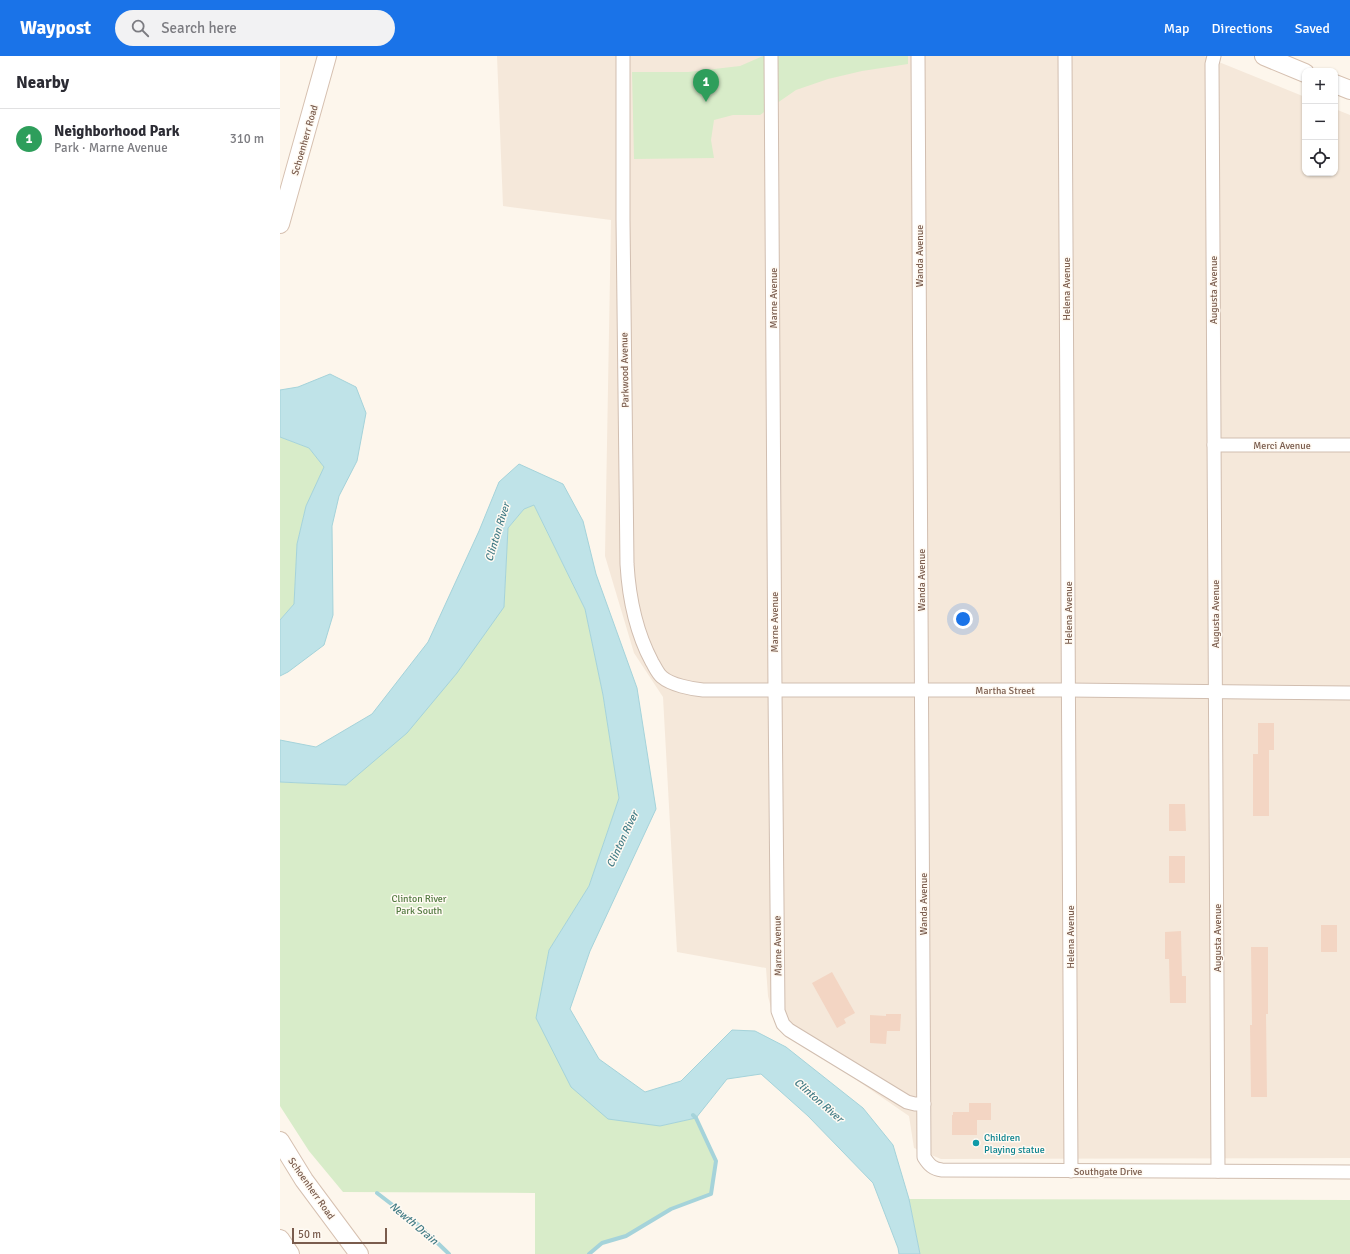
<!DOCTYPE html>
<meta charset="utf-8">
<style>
body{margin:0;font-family:Signika,sans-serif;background:#f2f2f3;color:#2b2b33}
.controls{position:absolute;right:12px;top:12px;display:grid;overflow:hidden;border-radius:8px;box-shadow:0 1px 3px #0004}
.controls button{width:36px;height:36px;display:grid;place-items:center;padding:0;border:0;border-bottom:1px solid #e1e1e2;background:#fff;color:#2b2b33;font:20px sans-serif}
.scale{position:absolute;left:12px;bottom:10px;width:95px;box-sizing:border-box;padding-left:4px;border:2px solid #7a5c4d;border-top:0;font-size:11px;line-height:14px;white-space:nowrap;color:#7a5c4d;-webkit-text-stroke:3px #fffaf3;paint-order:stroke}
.you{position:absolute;left:683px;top:563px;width:14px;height:14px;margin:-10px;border:3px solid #fff;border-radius:50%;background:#1a73e8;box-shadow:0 0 0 6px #1a73e833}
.badge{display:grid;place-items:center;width:26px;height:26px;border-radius:50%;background:#1a73e8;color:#fff;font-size:13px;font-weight:700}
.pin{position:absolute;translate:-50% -33px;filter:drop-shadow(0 1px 2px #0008)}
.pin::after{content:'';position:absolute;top:21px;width:14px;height:12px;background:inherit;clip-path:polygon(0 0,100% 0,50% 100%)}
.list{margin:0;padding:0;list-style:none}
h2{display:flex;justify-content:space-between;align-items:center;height:52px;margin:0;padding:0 16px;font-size:17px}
h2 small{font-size:13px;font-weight:400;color:#7c7c81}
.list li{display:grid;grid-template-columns:26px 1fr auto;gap:12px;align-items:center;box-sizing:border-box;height:60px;padding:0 16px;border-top:1px solid #e1e1e2}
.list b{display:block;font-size:15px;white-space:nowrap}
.list p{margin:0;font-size:13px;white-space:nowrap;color:#7c7c81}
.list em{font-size:13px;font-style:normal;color:#7c7c81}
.icon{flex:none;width:22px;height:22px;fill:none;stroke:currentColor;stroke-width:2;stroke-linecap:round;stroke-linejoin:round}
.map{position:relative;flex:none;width:1070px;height:1198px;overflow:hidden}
header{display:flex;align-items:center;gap:24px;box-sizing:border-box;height:56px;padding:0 20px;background:#1a73e8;color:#fff}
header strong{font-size:19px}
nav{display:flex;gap:22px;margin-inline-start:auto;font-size:14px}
.search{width:280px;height:36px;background:#f2f2f3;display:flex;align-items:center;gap:10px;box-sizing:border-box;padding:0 14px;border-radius:22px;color:#7c7c81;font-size:15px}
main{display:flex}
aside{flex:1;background:#fff}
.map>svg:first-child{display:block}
.residential{fill:#f5e8da}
.green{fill:#d8ecc9}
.water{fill:#bfe3e8;stroke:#a5d3da}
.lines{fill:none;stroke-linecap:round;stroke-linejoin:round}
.stream{stroke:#a5d3da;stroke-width:4}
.building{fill:#f3d5c3}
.street-casing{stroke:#d1beb0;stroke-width:15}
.secondary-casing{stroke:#d6c0b0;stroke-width:20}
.street{stroke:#fff;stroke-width:13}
.secondary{stroke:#fff;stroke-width:18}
.culture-dot{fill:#0f9aa8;stroke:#fffaf3;stroke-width:1.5}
.labels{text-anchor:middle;stroke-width:3;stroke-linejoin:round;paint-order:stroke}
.street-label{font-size:10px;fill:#7a5c4d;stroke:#fffaf3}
.park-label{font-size:10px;fill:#537a41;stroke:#fffaf3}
.culture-label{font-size:10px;fill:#0d838f;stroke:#fffaf3;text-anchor:start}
.water-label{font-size:11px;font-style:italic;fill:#437c86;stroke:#fffaf3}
</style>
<header>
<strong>Waypost</strong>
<div class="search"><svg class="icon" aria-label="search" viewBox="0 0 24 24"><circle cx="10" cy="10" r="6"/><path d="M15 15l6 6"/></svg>Search here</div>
<nav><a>Map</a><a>Directions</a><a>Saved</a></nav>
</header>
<main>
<aside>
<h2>Nearby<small></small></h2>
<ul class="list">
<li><span class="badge" style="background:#2e9e5b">1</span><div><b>Neighborhood Park</b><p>Park · Marne Avenue</p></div><em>310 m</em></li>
</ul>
</aside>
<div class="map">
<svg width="1070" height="1198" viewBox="0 0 1070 1198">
<rect width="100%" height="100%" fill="#fdf6ec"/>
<polygon class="residential" points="217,0 924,0 1025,41 1025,117 1055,117 1055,53 1070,59 1070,1102 661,1103 634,1092 629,1060 495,968 488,940 486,912 397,896 383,641 354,597 325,500 331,164 223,150"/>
<g class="green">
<polygon points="483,0 628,0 628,8 582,15 548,23 516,34 480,59 453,59 434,64 431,84 434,102 354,103 352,16 408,16 460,10"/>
<polygon points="0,381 29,392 44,411 26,450 17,488 14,548 0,564"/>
<polygon points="254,449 305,553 323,639 339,742 309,830 269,894 257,962 380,1070 416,1062 436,1105 431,1138 391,1153 346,1180 322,1187 309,1198 255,1198 255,1137 63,1136 29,1095 0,1050 0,726 66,729 224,551 228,472 244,453"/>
<polygon points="629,1143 1070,1144 1070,1198 640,1198"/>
</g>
<g class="water">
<polygon points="50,318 76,331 86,357 77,405 59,440 52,470 53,559 44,589 8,616 0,620 0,564 14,548 17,488 26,450 44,411 29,392 0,381 0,334 18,331"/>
<polygon points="239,408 283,428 303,465 316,518 357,632 376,753 310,895 290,953 319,1003 365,1036 401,1025 452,974 475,975 506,991 583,1052 613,1089 629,1143 640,1198 619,1198 618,1192 593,1127 528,1060 481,1018 447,1023 416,1062 380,1070 328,1063 291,1031 256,962 269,894 309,830 339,742 323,639 305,553 254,449 244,453 228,472 224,551 177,617 127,677 66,729 0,726 0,684 36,691 92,658 148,586 199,475 219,426"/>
</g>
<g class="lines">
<g class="stream">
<polyline points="97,1137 140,1170 169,1198"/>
<polyline points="309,1198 322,1187 346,1180 391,1153 431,1138 436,1105 416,1062 413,1059"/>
</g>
</g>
<g class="building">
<polygon points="978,667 994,667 994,694 989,694 989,760 973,760 973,698 978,698"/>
<polygon points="889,748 905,748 906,775 889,775"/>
<rect x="889" y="800" width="16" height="27"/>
<rect x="1041" y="869" width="16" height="27"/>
<polygon points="901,875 902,920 906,920 906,947 890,947 889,903 885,903 885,876"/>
<polygon points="971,891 988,891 988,958 986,958 987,1041 971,1041 970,969 972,969"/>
<polygon points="552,916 575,957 564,963 566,967 557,972 532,927"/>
<polygon points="606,958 621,958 620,975 607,975 606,988 590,987 590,959 606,960"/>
<polygon points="689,1047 711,1047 711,1064 697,1064 697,1079 672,1079 672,1059 673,1059 673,1056 689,1056"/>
</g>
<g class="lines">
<g class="street-casing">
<g id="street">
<path d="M343,0V164L347,508C349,542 356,576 372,606C375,611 378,618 382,621C391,629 412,633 423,634H788L1070,637"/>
<polyline points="491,0 495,634 498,955 503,968 509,974 627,1046 635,1048 644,1048"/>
<path d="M638,0L644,1101C649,1109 653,1113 662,1114L1070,1116"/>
<polyline points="785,0 791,1115"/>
<polyline points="934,0 932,8 938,1115"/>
<polyline points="934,389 1070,389"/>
</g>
</g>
<g class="secondary-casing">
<g id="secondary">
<polyline points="984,0 1025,17"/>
<polyline points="1055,28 1070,34"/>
<polyline points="0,168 47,0"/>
<polyline points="0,1085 24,1124 79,1198"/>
<polyline points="0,1183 10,1198"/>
</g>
</g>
<use href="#street" class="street"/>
<use href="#secondary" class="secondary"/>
</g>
<circle class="culture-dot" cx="696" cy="1087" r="4"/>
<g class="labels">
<g class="street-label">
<text transform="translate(24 84) rotate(-74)" y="4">Schoenherr Road</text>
<text transform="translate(639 200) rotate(-90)" y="4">Wanda Avenue</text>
<text transform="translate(786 233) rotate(-90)" y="4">Helena Avenue</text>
<text transform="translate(933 234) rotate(-90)" y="4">Augusta Avenue</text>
<text transform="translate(493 242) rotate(-90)" y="4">Marne Avenue</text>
<text transform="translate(344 314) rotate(-91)" y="4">Parkwood Avenue</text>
<text x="1002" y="393">Merci Avenue</text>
<text transform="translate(641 524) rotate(-90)" y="4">Wanda Avenue</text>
<text transform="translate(788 557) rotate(-90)" y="4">Helena Avenue</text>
<text transform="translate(935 558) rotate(-90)" y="4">Augusta Avenue</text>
<text transform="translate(494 566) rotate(-90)" y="4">Marne Avenue</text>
<text x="725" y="638">Martha Street</text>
<text transform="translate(643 848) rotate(-90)" y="4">Wanda Avenue</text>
<text transform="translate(790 881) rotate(-90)" y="4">Helena Avenue</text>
<text transform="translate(937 882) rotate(-90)" y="4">Augusta Avenue</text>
<text transform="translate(497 890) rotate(-91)" y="4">Marne Avenue</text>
<text x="828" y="1119">Southgate Drive</text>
<text transform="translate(32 1132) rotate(55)" y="4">Schoenherr Road</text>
</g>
<g class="park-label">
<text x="139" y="846">Clinton River<tspan x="139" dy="12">Park South</tspan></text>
</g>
<g class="culture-label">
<text x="704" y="1085">Children<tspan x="704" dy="12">Playing statue</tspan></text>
</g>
<g class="water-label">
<text transform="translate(217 476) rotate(-73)" y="4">Clinton River</text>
<text transform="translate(342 783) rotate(-65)" y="4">Clinton River</text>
<text transform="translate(539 1044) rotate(41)" y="4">Clinton River</text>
<text transform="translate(134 1167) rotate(40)" y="4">Newth Drain</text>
</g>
</g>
</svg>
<div class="controls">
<button>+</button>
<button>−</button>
<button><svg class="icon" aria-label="locate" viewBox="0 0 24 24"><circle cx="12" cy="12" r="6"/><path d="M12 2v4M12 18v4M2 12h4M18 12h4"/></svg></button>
</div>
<div class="scale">50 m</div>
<div class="you"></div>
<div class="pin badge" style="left:426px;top:46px;background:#2e9e5b">1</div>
</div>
</main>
